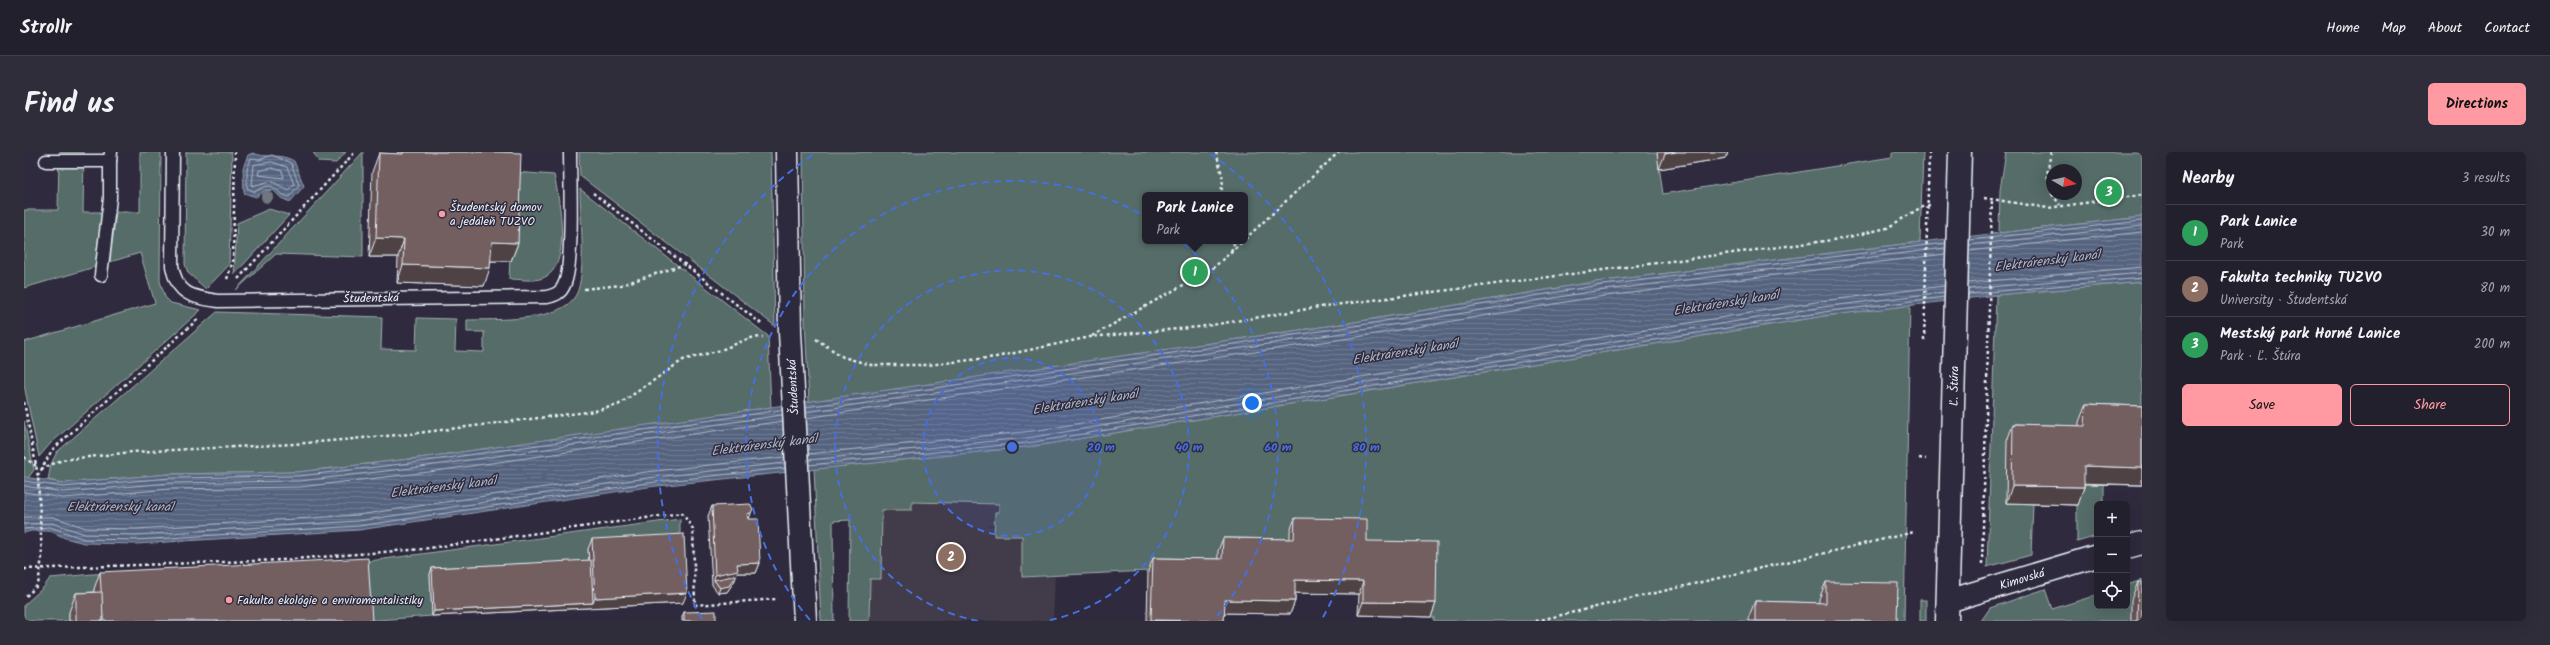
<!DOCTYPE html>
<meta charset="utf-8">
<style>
body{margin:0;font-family:Kalam,sans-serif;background:#2f2d3a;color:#f1f3f6}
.controls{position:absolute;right:12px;bottom:12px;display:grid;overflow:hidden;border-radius:6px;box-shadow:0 4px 16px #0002}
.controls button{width:36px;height:36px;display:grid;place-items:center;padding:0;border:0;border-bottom:1px solid #403e4a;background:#23202e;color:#f1f3f6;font:20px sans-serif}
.compass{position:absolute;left:2022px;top:12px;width:36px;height:36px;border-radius:50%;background:#23202e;box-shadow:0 4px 16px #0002;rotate:99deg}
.you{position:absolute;left:1228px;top:251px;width:14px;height:14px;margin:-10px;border:3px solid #fff;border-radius:50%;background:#1a73e8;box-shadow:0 0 0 6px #1a73e833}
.badge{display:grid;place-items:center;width:26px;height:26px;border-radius:50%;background:#ff9aa2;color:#fff;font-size:13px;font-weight:700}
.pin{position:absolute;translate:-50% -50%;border:2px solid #fff;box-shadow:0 1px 4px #0006}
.popup{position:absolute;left:1118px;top:40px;width:106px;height:52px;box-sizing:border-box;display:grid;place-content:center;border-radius:6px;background:#23202e;filter:drop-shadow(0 1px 3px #0005);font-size:13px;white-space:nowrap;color:#a3a3aa}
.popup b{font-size:15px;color:#f1f3f6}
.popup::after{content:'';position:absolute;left:50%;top:100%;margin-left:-8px;border:8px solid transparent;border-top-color:#23202e}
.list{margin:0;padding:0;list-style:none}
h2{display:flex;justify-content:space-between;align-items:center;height:52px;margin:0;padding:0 16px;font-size:17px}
h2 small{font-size:13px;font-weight:400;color:#a3a3aa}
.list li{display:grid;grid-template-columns:26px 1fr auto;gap:12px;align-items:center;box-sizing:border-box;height:56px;padding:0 16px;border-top:1px solid #403e4a}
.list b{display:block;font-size:15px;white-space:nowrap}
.list p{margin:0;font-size:13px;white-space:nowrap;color:#a3a3aa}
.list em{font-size:13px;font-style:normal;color:#a3a3aa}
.actions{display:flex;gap:8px;padding:12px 16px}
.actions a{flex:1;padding:9px 0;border:1px solid #ff9aa2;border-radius:6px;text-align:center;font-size:14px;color:#ff9aa2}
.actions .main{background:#ff9aa2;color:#111}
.icon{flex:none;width:22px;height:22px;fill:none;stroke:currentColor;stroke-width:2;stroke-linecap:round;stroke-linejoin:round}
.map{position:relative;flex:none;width:2118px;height:469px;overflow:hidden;border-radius:6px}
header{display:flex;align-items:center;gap:24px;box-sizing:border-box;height:56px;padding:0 20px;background:#23202e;border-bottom:1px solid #403e4a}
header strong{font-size:19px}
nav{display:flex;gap:22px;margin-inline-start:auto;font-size:14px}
.intro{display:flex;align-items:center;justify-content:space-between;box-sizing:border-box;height:96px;padding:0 24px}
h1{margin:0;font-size:28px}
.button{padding:10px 18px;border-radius:6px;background:#ff9aa2;color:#111;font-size:14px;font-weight:700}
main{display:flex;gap:24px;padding:0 24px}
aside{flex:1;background:#23202e;border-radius:6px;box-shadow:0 4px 16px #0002}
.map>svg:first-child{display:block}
.built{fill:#433a48}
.green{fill:#576c67;stroke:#a0aeb0;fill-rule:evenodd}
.water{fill:url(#water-rules);stroke:#909caf}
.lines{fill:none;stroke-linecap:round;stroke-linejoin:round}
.shore{stroke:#aeb9c8;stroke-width:1}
.service-casing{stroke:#e8f1f8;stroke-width:15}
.minor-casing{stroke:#e8f1f8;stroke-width:25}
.path{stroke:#e8f1f8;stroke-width:2.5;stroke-dasharray:3 3;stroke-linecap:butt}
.service{stroke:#2f2a3d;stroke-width:12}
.minor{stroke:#2f2a3d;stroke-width:22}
.tree{fill:#717680}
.wall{fill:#635153;stroke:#e8f1f8}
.shaded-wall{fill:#504244;stroke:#e8f1f8}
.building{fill:#735e61;stroke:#e8f1f8}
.ring{fill:none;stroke:#466fde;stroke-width:2;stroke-dasharray:7 5}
.poi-dot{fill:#ff9aa2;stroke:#2f2a3d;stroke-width:1.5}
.labels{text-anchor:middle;stroke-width:3;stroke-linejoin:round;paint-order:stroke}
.poi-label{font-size:12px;fill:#e8f1f8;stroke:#2f2a3d;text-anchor:start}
.street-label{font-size:12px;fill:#e8f1f8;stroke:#2f2a3d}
.water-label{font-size:13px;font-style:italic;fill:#aeb9c8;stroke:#2f2a3d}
.centre{fill:#466fde;stroke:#2f2a3d;stroke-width:2}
.ring-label{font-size:12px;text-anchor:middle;font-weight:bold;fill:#466fde;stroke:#2f2a3d;stroke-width:3;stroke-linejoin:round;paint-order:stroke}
</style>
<header>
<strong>Strollr</strong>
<nav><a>Home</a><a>Map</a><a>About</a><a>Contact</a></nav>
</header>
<div class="intro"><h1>Find us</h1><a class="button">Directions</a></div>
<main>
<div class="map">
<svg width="2118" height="469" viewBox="0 0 2118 469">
<defs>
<pattern id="water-rules" width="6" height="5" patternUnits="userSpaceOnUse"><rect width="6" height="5" fill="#56647f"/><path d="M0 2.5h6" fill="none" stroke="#6e7b92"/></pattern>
</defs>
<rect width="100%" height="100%" fill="#2f2a3d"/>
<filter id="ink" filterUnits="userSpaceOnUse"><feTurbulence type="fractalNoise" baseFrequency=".025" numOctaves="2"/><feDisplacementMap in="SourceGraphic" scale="8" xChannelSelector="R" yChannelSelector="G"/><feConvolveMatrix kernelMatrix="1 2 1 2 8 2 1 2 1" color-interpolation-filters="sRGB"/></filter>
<g filter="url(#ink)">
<polygon class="built" points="888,350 976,352 975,360 971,360 971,373 961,374 971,374 970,384 998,384 998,425 1031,425 1029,469 845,469 846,427 857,427 858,358 888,358"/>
<g class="green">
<polygon points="35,0 60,0 59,60 78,60 71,115 0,136 0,58 34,58"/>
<polygon points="116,0 137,0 136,129 141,145 147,151 177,158 26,292 15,305 0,233 0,190 131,151 116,101 86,110 92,60 116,60"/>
<polygon points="162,0 207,0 208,4 205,113 182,137 164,121 161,112"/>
<polygon points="289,0 322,0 312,11 295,10"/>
<polygon points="339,0 339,105 252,102 212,138"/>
<polygon points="555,0 747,0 751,174 556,24"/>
<path d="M779,0H1633L1639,42L1868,5V0H1899L1896,90L1564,131L1331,170L785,250L781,169ZM1121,43H1221V89H1121Z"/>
<path d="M1982,0H2118V65L1975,81L1976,38ZM2028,18H2052V42H2028Z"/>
<path d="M490,20L530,23C535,46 549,115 519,126C508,130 496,127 485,127Z"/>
<path d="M556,37L744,184L747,256L403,305L274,320L146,322L39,331L24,328L27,312L33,300L193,160L358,165L357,197L392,198L393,166L432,167L431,199L460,200V180H443V168C470,167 537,171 552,143C563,122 556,62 556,37Z"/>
<polygon points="245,57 265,63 210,123 213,71"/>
<polygon points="2118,130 2118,333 2080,332 2080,352 2073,352 2073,384 2053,390 2053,353 2009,352 2007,403 1963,415 1972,143"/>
<polygon points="1886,153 1880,469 1410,469 1410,465 1407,465 1408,403 1265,400 1194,420 1124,419 998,425 998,384 970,384 971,360 975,360 975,352 888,350 888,358 858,358 857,427 846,427 845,469 825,469 826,368 809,369 810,469 797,469 790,317 1011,294 1800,164"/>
<polygon points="0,269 10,318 4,326 0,325"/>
<polygon points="656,367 656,392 564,397 565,414 406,422 408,464 340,469 70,437 71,458 45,460 45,469 0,469 0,453 20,435 26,426 69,422 338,410"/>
<polygon points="2118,428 2118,469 1957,469 1966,456 2021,437 2028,457 2073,443 2073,454 2103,454 2103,433"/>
<rect x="1896" y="448" width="6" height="21"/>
</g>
<g class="water">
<path d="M229,1C242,7 254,0 270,9L280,34L266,50L257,46L249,38L240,39L232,45L220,41L219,16L224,3Z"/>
<polygon points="2118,65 2118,130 1972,143 1800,164 1011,294 624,335 335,378 112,392 60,391 41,386 26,379 7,379 0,381 0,325 39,331 146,322 274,320 403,305 1331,170 1564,131 1896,90"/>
</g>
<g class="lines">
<g class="shore">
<path d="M248,3L267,11L275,33L265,45C248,41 253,26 231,40L223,36V17L227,7L235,8Z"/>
<polygon points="248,10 263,15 270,32 264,38 247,29 228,34 230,13"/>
<polygon points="248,16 258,19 260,26 234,23 235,19"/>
<polyline points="1946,88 2118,69"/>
<polyline points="1945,93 2118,74"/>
<polyline points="1945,99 2118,80"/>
<polyline points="1944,131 2118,115"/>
<polyline points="1944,137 2118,121"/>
<polyline points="1944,142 2118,126"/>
<polyline points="782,255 1331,174 1564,135 1921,91"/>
<polyline points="782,260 1332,179 1565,140 1921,96"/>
<polyline points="782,266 1333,185 1566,146 1921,102"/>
<polyline points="784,302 1009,279 1798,149 1920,134"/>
<polyline points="785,308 1010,285 1799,155 1920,140"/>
<polyline points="785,313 1010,290 1800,160 1920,145"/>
<polyline points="0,329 39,335 146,326 275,324 403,309 758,258"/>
<polyline points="0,334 39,340 146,331 276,329 404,314 758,263"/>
<polyline points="0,340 39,346 146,337 276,335 405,320 759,269"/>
<polyline points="0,365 29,365 62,376 112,377 334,363 622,320 760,305"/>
<polyline points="0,372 28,371 61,382 112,383 334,369 623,326 761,311"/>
<polyline points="0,377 26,375 60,387 112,388 335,374 623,331 761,316"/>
</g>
<g class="service-casing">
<g id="service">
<path d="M149,0L148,114C153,143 168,145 194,149L523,145C531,143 537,141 540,133C550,115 546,26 546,0"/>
<polyline points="22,9 86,9 87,0"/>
<polyline points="77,123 86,46 86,9"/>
</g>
</g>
<g class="minor-casing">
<g id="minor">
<polyline points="763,0 766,180 781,469"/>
<polyline points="2103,395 2118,391"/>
<polyline points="1924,449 2073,404"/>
<polyline points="1923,469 1936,0"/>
</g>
</g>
<g class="path">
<polyline points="1192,0 1199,27 1197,43"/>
<polyline points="2027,0 2023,22 2028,42"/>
<polyline points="569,41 739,173"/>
<polyline points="2028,42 2036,53"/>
<polyline points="1960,46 2024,56 2118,43"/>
<polyline points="1221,87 1315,0"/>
<polyline points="1207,99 1210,92 1208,89"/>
<polyline points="203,127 209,109 211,0"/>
<polyline points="214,127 331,0"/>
<polyline points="560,137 597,133 662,112"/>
<polyline points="1068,184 1188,117 1219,89"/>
<polyline points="792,187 819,205 847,213 904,213 972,205 1066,185 1176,175 1295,155 1816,87 1863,76 1896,56 1908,52"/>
<polyline points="1900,189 1905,0"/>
<polyline points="0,250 14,324 18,405 14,433 0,446"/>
<polyline points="0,305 12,314"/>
<polyline points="1895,306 1902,307"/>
<polyline points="17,317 38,308 108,300 271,292 385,282 571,259 594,253 659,208 697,198 726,186 739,185"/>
<polyline points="14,324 28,298 174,167"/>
<polyline points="1958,412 1968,46"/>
<polyline points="0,417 257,408 398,397 658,361 669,377 671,453 753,447"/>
<polyline points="1512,469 1890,380"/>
</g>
<use href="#service" class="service"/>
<use href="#minor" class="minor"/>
</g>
<circle class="tree" cx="243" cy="45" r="6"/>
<g class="wall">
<polygon points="374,0 471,0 494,91 487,109 467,109 460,134 373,131 374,105 345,105 348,20 355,1 373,2"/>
<polygon points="1633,0 1704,0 1702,6 1635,17"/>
<polygon points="2062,252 2118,254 2118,333 2060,332 2060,335 2054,353 1982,351 1983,289 1989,272 2055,274 2055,270"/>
<polygon points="688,354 725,367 736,411 732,421 713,421 711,428 703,440 694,441 688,433 684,364"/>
<polygon points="1271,366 1343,389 1412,451 1407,465 1334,463 1335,442 1271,441 1271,449 1266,462 1200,461 1200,469 1123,469 1124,419 1129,406 1194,407 1194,399 1199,386 1266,387 1266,379"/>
<polygon points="568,387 659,451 408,464 406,422 408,416 565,409 564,397"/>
<polygon points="76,420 348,469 45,469 45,460 52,441 70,440 70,437"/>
<polygon points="1802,430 1873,469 1724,469 1724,467 1731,449 1795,451 1795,447"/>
<polygon points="2114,430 2118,469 2107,469 2107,448"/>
<polygon points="660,460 692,469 658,469 658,465"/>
</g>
<g class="shaded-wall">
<polygon points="1652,0 1704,0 1702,6 1635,17 1641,2"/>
<polygon points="352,86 380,87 374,105 345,105"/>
<polygon points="468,90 494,91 487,109 461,109"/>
<polygon points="379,113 466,116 460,134 373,131"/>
<polygon points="2060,314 2118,316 2118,333 2053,331"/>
<polygon points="1988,334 2060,335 2054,353 1982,351"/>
<polygon points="727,361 724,371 723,362"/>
<polygon points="736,411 732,421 713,421 711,428 703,440 694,441 696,436 690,428 691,423 713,412"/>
<polygon points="1271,428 1339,429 1335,442 1266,441"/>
<polygon points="663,441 659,451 408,464 410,459 569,451 571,446"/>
<polygon points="1201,448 1271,449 1266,462 1196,461"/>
<polygon points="1339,450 1412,451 1407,465 1334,463"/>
<polygon points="1127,468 1199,469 1127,469"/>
</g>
<g class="building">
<polygon points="379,0 471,0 497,1 494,91 468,90 466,116 379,113 380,87 352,86 355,1 379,2"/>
<polygon points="1641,0 1652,0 1641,2"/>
<polygon points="2062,252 2118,254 2118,316 2060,314 2060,335 1988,334 1989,272 2061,274"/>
<polygon points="726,352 729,357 727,361 723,362 724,367 734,367 736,411 713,412 714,418 691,423 688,354"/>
<polygon points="1271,366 1343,367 1343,389 1413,390 1412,451 1339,450 1339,429 1271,428 1271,449 1201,448 1200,469 1127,468 1129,406 1198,407 1199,386 1270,387"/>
<polygon points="660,382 663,441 571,446 568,387"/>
<polygon points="344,406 348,469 79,469 76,420"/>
<polygon points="567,408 569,451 410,459 408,416"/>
<polygon points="713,423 705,434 696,436 690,428"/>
<polygon points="1802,430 1874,431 1873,469 1731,469 1731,449 1802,451"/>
<polygon points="2114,430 2118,430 2118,469 2113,469"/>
<polygon points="78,440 79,469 52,469 52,441"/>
<polygon points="692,459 692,469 660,469 660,460"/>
</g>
</g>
<circle cx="988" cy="295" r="89" fill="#466fde" fill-opacity=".12"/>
<g class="ring">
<circle cx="988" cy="295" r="89"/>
<path d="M954 469A177 177 0 1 1 1022 469"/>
<path d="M786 468A266 266 0 1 1 1190 468"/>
<path d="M678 467A354 354 0 0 1 790 2M1186 2A354 354 0 0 1 1298 467"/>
</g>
<g class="poi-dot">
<circle cx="418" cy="62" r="4"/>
<circle cx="205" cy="448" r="4"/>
</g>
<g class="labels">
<g class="poi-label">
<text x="426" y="59">Študentský domov<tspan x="426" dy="14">a jedáleň TUZVO</tspan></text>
<text x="213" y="452">Fakulta ekológie a enviromentalistiky</text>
</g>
<g class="street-label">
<text transform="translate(347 146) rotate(-1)" y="4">Študentská</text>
<text transform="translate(1930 234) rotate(-89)" y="4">Ľ. Štúra</text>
<text transform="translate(769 235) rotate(-93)" y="4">Študentská</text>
<text transform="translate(1998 427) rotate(-17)" y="4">Kimovská</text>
</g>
<g class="water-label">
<text transform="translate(2023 108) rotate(-7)" y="5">Elektrárenský kanál</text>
<text transform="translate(1702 150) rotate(-9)" y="5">Elektrárenský kanál</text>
<text transform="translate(1381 199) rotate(-9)" y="5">Elektrárenský kanál</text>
<text transform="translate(1061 249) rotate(-9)" y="5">Elektrárenský kanál</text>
<text transform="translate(740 292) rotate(-7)" y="5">Elektrárenský kanál</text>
<text transform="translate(419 334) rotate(-7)" y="5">Elektrárenský kanál</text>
<text x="96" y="359">Elektrárenský kanál</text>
</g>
</g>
<circle cx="988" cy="295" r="6" class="centre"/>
<g class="ring-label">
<text x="1077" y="299">20 m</text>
<text x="1165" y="299">40 m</text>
<text x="1254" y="299">60 m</text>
<text x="1342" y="299">80 m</text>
</g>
</svg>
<div class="controls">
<button>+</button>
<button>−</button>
<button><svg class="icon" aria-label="locate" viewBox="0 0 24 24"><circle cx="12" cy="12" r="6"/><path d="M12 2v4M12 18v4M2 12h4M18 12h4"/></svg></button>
</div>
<svg class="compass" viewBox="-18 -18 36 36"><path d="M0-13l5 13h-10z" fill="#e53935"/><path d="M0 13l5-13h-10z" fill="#a3a3aa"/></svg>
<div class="you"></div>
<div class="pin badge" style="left:1171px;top:120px;background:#2e9e5b">1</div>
<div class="popup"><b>Park Lanice</b>Park</div>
<div class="pin badge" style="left:927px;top:405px;background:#8d6e63">2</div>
<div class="pin badge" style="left:2085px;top:40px;background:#2e9e5b">3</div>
</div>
<aside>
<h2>Nearby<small>3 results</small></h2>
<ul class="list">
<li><span class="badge" style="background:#2e9e5b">1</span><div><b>Park Lanice</b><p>Park</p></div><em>30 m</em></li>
<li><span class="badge" style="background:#8d6e63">2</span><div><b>Fakulta techniky TUZVO</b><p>University · Študentská</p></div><em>80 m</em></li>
<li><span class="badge" style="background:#2e9e5b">3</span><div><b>Mestský park Horné Lanice</b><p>Park · Ľ. Štúra</p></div><em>200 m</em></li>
</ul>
<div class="actions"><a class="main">Save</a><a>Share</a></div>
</aside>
</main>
